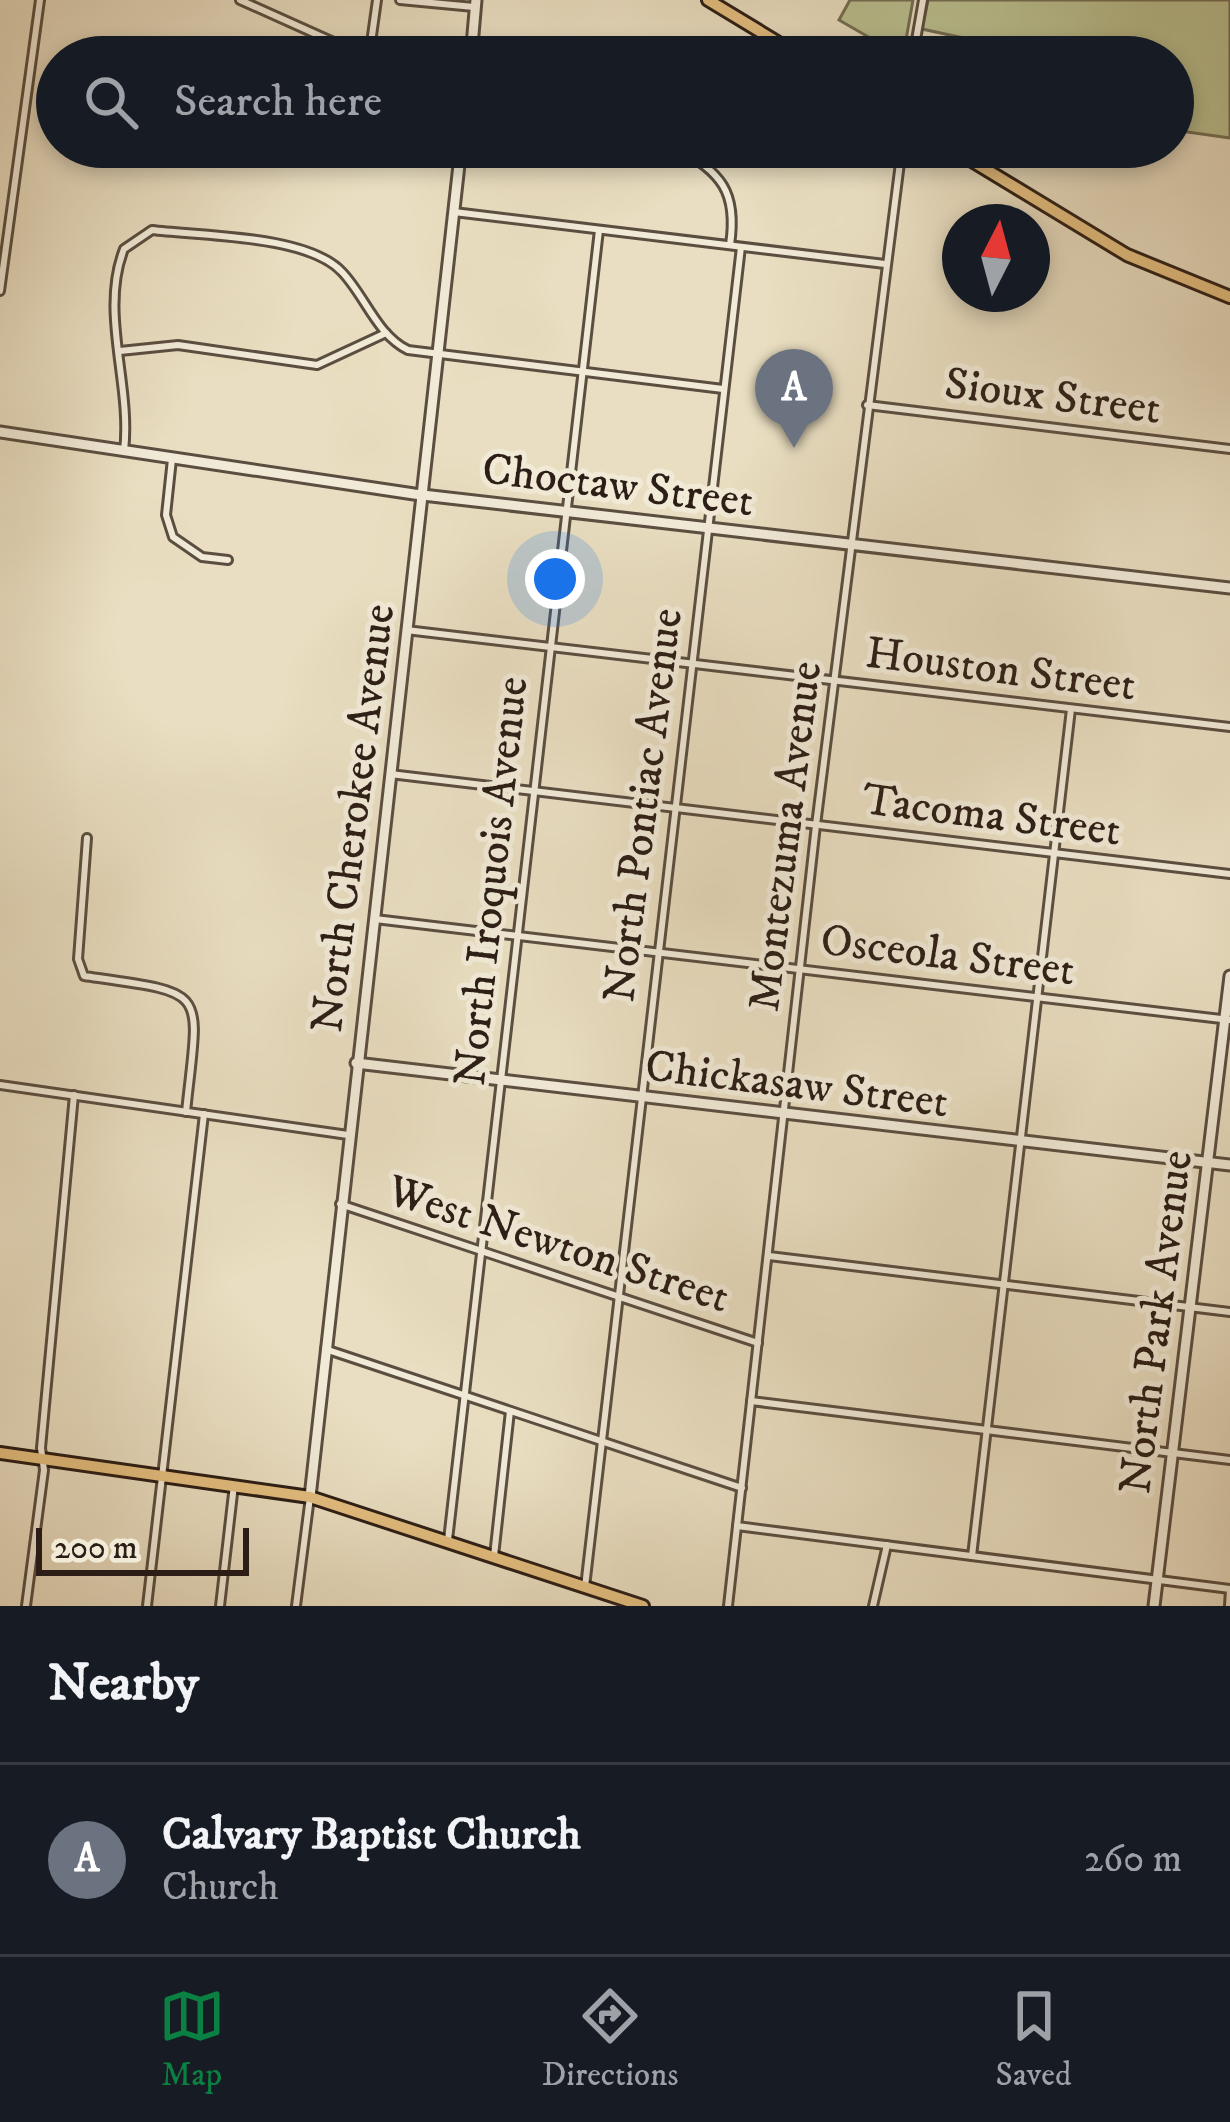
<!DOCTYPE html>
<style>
body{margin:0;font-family:"IM FELL DW Pica",serif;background:#20242c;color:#f1f3f6}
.compass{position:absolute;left:942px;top:204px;width:108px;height:108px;border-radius:50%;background:#171b24;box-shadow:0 6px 18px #0003;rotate:6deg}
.scale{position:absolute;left:36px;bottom:30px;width:213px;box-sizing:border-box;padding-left:12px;border:6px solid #2c1e16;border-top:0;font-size:33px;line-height:42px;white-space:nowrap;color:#2c1e16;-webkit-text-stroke:9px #f1ead7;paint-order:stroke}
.you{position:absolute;left:555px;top:579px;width:42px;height:42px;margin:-30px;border:9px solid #fff;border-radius:50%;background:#1a73e8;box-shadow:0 0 0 18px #1a73e833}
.badge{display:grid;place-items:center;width:78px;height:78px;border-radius:50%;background:#0b8043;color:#fff;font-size:39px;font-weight:700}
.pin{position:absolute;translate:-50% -99px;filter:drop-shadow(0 3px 6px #0008)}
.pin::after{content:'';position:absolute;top:63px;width:42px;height:36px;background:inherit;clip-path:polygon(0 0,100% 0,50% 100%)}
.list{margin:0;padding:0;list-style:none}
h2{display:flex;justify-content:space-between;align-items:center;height:156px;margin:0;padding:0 48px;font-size:51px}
h2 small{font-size:39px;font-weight:400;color:#9ea1a6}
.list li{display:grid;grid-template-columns:78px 1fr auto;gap:36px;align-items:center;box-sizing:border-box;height:192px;padding:0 48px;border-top:3px solid #363941}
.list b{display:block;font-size:45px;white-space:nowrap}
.list p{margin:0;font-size:39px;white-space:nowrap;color:#9ea1a6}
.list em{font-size:39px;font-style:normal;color:#9ea1a6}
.icon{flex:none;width:66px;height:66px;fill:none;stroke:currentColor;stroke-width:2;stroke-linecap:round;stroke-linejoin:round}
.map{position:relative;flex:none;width:1230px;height:1606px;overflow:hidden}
.search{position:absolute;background:#171b24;box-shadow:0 6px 18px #0003;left:36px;right:36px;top:36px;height:132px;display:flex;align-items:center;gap:30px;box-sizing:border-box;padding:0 42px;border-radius:66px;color:#9ea1a6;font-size:45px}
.sheet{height:348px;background:#171b24}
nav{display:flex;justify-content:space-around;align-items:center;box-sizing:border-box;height:168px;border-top:3px solid #363941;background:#171b24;font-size:33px;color:#9ea1a6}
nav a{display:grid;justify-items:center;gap:6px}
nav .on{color:#0b8043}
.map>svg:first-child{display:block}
.green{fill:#bac091;stroke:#736f54;stroke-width:3}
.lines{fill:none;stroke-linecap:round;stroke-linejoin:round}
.minor-casing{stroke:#5b4e41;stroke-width:12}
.tertiary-casing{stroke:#5b4e41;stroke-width:15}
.primary-casing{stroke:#2c1e16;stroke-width:16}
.minor{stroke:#f1ead7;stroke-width:6}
.tertiary{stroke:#f1ead7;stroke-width:9}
.primary{stroke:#e4bf80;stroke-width:10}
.labels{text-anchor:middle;stroke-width:10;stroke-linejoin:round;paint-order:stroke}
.street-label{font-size:45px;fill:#2c1e16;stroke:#f1ead7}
</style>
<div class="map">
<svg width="1230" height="1606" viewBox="0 0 1230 1606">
<rect width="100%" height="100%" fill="#e9dec1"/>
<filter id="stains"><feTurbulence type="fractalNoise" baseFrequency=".00167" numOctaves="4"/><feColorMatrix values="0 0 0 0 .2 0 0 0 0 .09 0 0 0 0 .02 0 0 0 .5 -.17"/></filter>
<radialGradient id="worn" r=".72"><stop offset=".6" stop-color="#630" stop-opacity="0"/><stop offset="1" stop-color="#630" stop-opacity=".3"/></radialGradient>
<g class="green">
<polygon points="850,0 913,0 903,57 839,20"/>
<polygon points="928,0 1230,0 1230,138 1173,130 1173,57 1018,57 996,45 922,29"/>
</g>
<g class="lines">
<g class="minor-casing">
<g id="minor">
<polyline points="240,0 367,57"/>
<polyline points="400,0 474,7"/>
<polyline points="369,57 377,0"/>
<polyline points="913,57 923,0"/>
<path d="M676,147C721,173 738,191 730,245"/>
<polyline points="454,212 885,264"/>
<polyline points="0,291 40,0"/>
<polyline points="120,351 178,345 317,365 386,333"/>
<polyline points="867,405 1230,449"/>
<path d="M124,451C132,384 99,313 124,249L152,230C202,236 308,235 342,272C365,296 377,335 408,350L723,389"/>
<polyline points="172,459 166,515 173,537 202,557 228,560"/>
<polyline points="406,630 1230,727"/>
<polyline points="390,774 1230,874"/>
<path d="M87,838L78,959L84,976C212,994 199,987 186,1112"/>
<polyline points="375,919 1230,1020"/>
<polyline points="0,1085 348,1135"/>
<polyline points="340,1204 758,1343"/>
<polyline points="769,1256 1230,1312"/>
<polyline points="325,1349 742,1488"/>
<polyline points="751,1401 1230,1460"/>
<polyline points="737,1526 1230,1589 1229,1606"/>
<polyline points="448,1540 599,230"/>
<polyline points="494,1556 510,1411"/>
<polyline points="972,1556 1071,709"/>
<polyline points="585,1587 741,247"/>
<polyline points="26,1606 44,1470 41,1448 74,1095"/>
<polyline points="147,1606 204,1114"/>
<polyline points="220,1606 234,1485"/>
<polyline points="296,1606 310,1497"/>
<polyline points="728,1606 816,825 902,147"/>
<polyline points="873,1606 887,1545"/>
</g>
</g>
<g class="tertiary-casing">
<g id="tertiary">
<polyline points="471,57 476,0"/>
<polyline points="0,432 414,494 1230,588"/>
<polyline points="356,1063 1230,1165"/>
<polyline points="310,1497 461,147"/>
<polyline points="1154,1606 1230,976"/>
</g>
</g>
<g class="primary-casing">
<g id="primary">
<polyline points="708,0 802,57"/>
<polyline points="949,147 1127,255 1230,297"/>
<polyline points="0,1453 310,1497 643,1606"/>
</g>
</g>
<use href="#minor" class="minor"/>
<use href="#tertiary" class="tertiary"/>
<use href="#primary" class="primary"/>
</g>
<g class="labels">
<g class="street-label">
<text transform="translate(1053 394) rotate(7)" y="16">Sioux Street</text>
<text transform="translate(618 483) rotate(7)" y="16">Choctaw Street</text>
<text transform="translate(1001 667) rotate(7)" y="16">Houston Street</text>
<text transform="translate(641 805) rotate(-83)" y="16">North Pontiac Avenue</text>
<text transform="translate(992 813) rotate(7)" y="16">Tacoma Street</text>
<text transform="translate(351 818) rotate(-83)" y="16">North Cherokee Avenue</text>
<text transform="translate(783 836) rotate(-83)" y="16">Montezuma Avenue</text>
<text transform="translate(489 881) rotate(-84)" y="16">North Iroquois Avenue</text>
<text transform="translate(948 953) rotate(7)" y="16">Osceola Street</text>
<text transform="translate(797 1082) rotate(7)" y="16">Chickasaw Street</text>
<text transform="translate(559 1242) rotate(18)" y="16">West Newton Street</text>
<text transform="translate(1154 1322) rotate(-83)" y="16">North Park Avenue</text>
</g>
</g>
<rect width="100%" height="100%" filter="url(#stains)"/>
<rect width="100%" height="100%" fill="url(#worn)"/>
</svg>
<svg class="compass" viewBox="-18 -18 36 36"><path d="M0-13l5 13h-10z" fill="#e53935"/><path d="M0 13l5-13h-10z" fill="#9ea1a6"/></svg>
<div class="scale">200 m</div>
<div class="you"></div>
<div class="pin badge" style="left:794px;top:448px;background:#6b7280">A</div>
<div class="search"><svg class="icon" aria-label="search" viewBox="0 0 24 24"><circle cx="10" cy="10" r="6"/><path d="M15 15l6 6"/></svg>Search here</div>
</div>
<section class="sheet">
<h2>Nearby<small></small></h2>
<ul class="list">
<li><span class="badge" style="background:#6b7280">A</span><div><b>Calvary Baptist Church</b><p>Church</p></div><em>260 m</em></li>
</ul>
</section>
<nav>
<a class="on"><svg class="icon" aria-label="map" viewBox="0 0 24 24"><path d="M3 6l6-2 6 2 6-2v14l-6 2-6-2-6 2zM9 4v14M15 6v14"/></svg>Map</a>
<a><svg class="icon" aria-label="directions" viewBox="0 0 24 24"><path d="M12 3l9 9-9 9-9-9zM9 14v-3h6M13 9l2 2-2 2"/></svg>Directions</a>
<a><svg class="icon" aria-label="saved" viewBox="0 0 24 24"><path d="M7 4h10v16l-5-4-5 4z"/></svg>Saved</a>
</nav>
